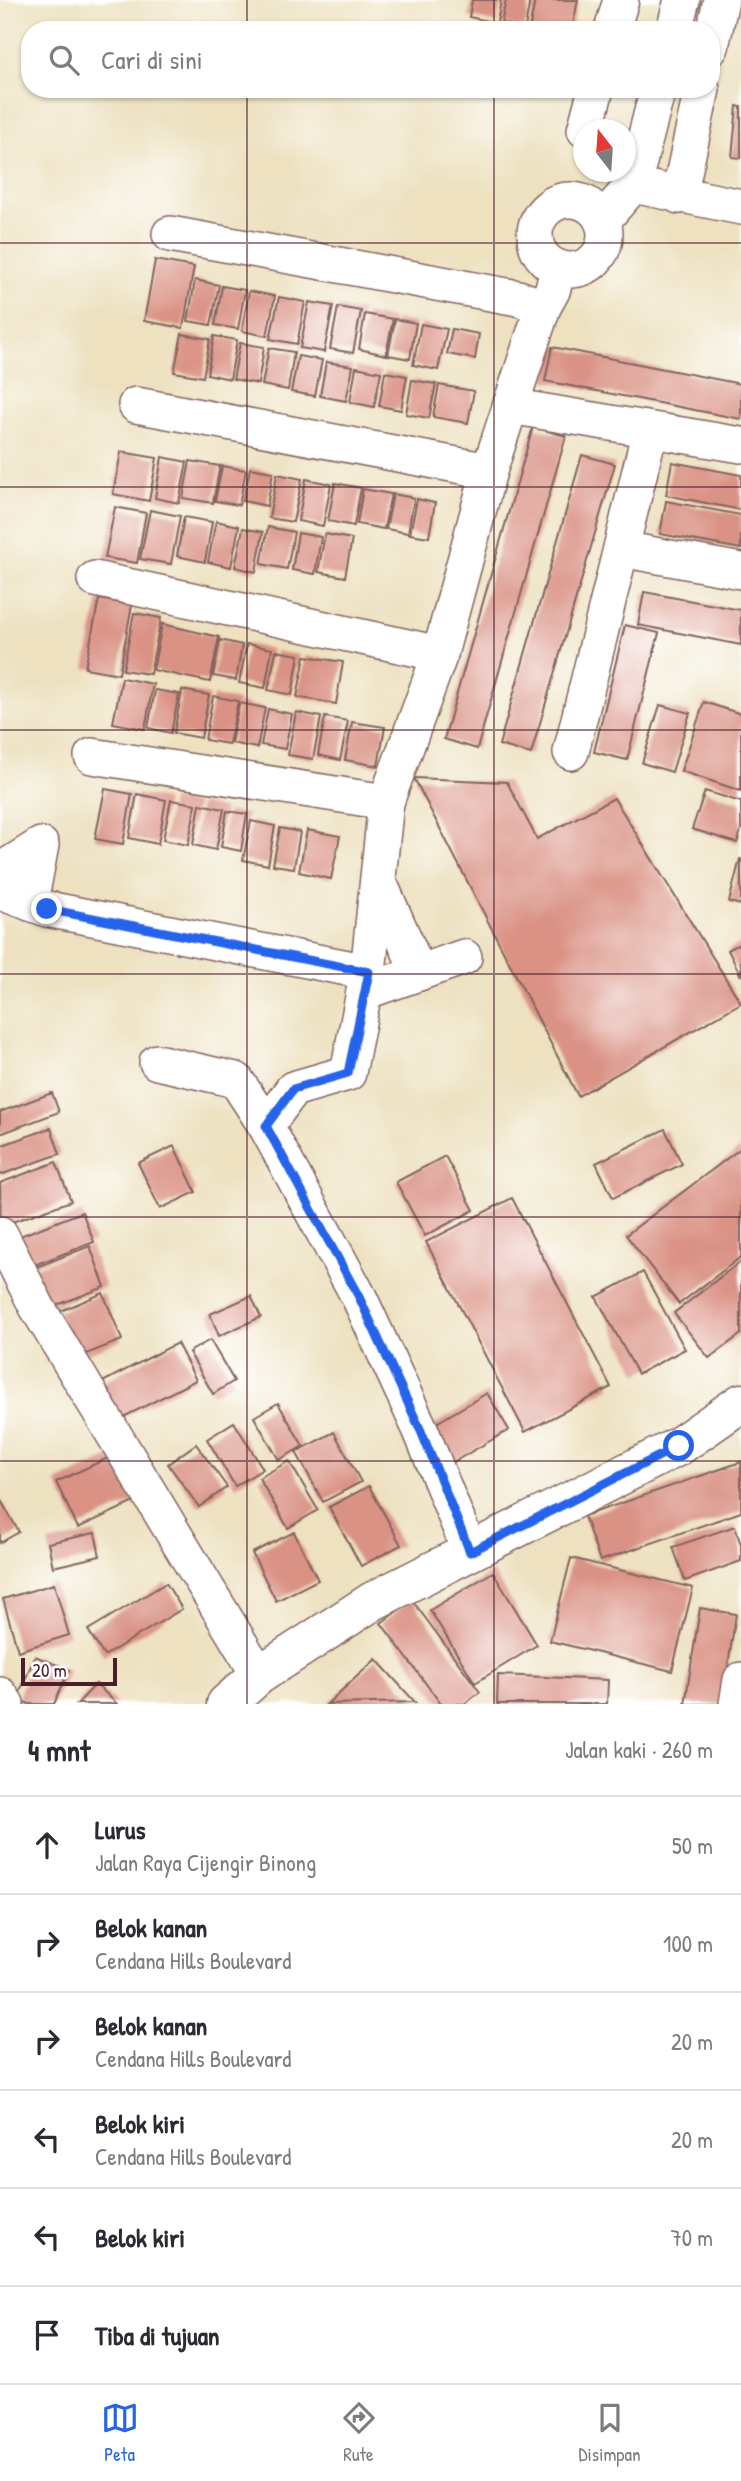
<!DOCTYPE html>
<html lang="id">
<meta charset="utf-8">
<style>
body{margin:0;font-family:"Patrick Hand",sans-serif;background:#f7f7f7;color:#2b2b33}
.compass{position:absolute;left:573px;top:119px;width:63px;height:63px;border-radius:50%;background:#fff;box-shadow:0 2px 5px #0004;rotate:343deg}
.scale{position:absolute;left:21px;bottom:18px;width:96px;box-sizing:border-box;padding-left:7px;border:4px solid #4a1f2b;border-top:0;font-size:19px;line-height:24px;white-space:nowrap;color:#4a1f2b;-webkit-text-stroke:5px #fff;paint-order:stroke}
.stop{position:absolute;width:21px;height:21px;margin:-16px;border:5px solid #2563eb;border-radius:50%;background:#fff}
.stop.end{background:#2563eb;border-color:#fff;box-shadow:0 2px 7px #0008}
.list{margin:0;padding:0;list-style:none}
h2{display:flex;justify-content:space-between;align-items:center;height:91px;margin:0;padding:0 28px;font-size:30px}
h2 small{font-size:23px;font-weight:400;color:#7c7c81}
.list li{display:grid;grid-template-columns:46px 1fr auto;gap:21px;align-items:center;box-sizing:border-box;height:98px;padding:0 28px;border-top:2px solid #e1e1e2}
.list b{display:block;font-size:26px;white-space:nowrap}
.list p{margin:0;font-size:23px;white-space:nowrap;color:#7c7c81}
.list em{font-size:23px;font-style:normal;color:#7c7c81}
.icon{flex:none;width:38px;height:38px;fill:none;stroke:currentColor;stroke-width:2;stroke-linecap:round;stroke-linejoin:round}
.map{position:relative;flex:none;width:741px;height:1704px;overflow:hidden}
.search{position:absolute;background:#fff;box-shadow:0 2px 5px #0004;left:21px;right:21px;top:21px;height:77px;display:flex;align-items:center;gap:18px;box-sizing:border-box;padding:0 24px;border-radius:28px;color:#7c7c81;font-size:26px}
.sheet{height:679px;background:#fff}
nav{display:flex;justify-content:space-around;align-items:center;box-sizing:border-box;height:98px;border-top:2px solid #e1e1e2;background:#fff;font-size:19px;color:#7c7c81}
nav a{display:grid;justify-items:center;gap:4px}
nav .on{color:#2563eb}
.map>svg:first-child{display:block}
.building{fill:#da9284}
.lines{fill:none;stroke-linecap:round;stroke-linejoin:round}
.minor-casing{stroke:#83635f;stroke-width:38}
.tertiary-casing{stroke:#83635f;stroke-width:41}
.minor{stroke:#fff;stroke-width:35}
.tertiary{stroke:#fff;stroke-width:38}
.route{stroke:#2563eb;stroke-width:9}
.grid{fill:none;stroke:#4a1f2b;stroke-width:2;stroke-opacity:0.55}
</style>
<div class="map">
<svg width="741" height="1704" viewBox="0 0 741 1704">
<rect width="100%" height="100%" fill="#fff"/>
<filter id="ink" filterUnits="userSpaceOnUse"><feTurbulence type="fractalNoise" baseFrequency=".0143" numOctaves="2"/><feDisplacementMap in="SourceGraphic" scale="14" xChannelSelector="R" yChannelSelector="G"/><feConvolveMatrix kernelMatrix="1 2 1 2 8 2 1 2 1" color-interpolation-filters="sRGB"/></filter>
<filter id="wash" filterUnits="userSpaceOnUse"><feTurbulence type="fractalNoise" baseFrequency=".00686" numOctaves="4" result="noise"/><feDisplacementMap in="SourceGraphic" scale="28" xChannelSelector="R" yChannelSelector="G"/><feGaussianBlur stdDeviation="1.57" result="paint"/><feColorMatrix in="noise" values="0 0 0 0 0 0 0 0 0 0 0 0 0 0 0 0 0 1.4 0 .05"/><feComposite in="paint" operator="in"/></filter>
<g filter="url(#wash)">
<rect width="100%" height="100%" fill="#ede1c0"/>
<g id="blocks">
<g class="building">
<polygon points="472,0 501,0 497,23 469,17"/>
<polygon points="506,0 530,0 525,28 501,23"/>
<polygon points="535,0 578,0 572,30 529,30"/>
<polygon points="737,106 741,107 741,158 732,157"/>
<polygon points="155,260 194,267 183,328 144,321"/>
<polygon points="195,280 219,285 211,325 188,321"/>
<polygon points="222,286 245,290 238,329 215,325"/>
<polygon points="249,291 275,296 267,336 242,331"/>
<polygon points="279,297 305,302 297,344 270,339"/>
<polygon points="309,302 333,306 324,352 300,348"/>
<polygon points="338,307 361,311 353,353 330,349"/>
<polygon points="365,314 393,319 386,355 359,349"/>
<polygon points="395,319 416,323 410,359 388,355"/>
<polygon points="421,324 447,329 438,370 413,365"/>
<polygon points="452,329 479,334 475,359 447,354"/>
<polygon points="182,334 210,339 203,377 174,372"/>
<polygon points="214,336 237,340 230,379 207,374"/>
<polygon points="240,343 264,347 258,384 233,379"/>
<polygon points="552,347 741,384 741,419 545,381"/>
<polygon points="269,348 294,352 288,390 262,385"/>
<polygon points="298,356 322,360 315,396 291,392"/>
<polygon points="326,362 353,366 346,401 320,396"/>
<polygon points="356,367 381,372 374,407 350,402"/>
<polygon points="385,372 407,376 401,410 379,406"/>
<polygon points="412,380 436,384 429,418 406,414"/>
<polygon points="439,385 474,391 468,423 433,417"/>
<polygon points="533,427 566,436 477,749 444,739"/>
<polygon points="121,452 157,458 149,501 113,494"/>
<polygon points="582,455 615,464 531,754 499,745"/>
<polygon points="162,457 187,462 179,503 155,498"/>
<polygon points="190,461 220,466 213,503 183,498"/>
<polygon points="672,462 741,475 741,510 666,495"/>
<polygon points="222,466 246,470 239,505 215,501"/>
<polygon points="250,468 273,472 267,506 243,501"/>
<polygon points="277,474 302,479 293,522 269,518"/>
<polygon points="306,479 331,484 323,526 298,521"/>
<polygon points="335,483 361,488 354,526 328,521"/>
<polygon points="363,489 391,494 384,529 357,524"/>
<polygon points="393,494 414,498 408,533 386,529"/>
<polygon points="417,499 435,503 429,537 410,534"/>
<polygon points="666,501 741,515 741,549 660,534"/>
<polygon points="115,507 146,513 137,563 105,558"/>
<polygon points="150,510 180,516 171,564 140,559"/>
<polygon points="184,517 212,522 205,562 177,556"/>
<polygon points="216,521 239,526 231,567 208,562"/>
<polygon points="268,527 294,532 287,569 261,564"/>
<polygon points="243,528 263,532 256,572 235,567"/>
<polygon points="298,533 321,537 315,574 292,570"/>
<polygon points="325,534 352,539 345,577 318,572"/>
<polygon points="644,592 741,610 741,645 638,625"/>
<polygon points="99,599 132,605 119,674 85,668"/>
<polygon points="134,613 161,618 150,674 123,670"/>
<polygon points="162,624 219,637 210,682 153,670"/>
<polygon points="625,625 659,633 627,760 594,752"/>
<polygon points="220,640 242,645 236,680 213,676"/>
<polygon points="247,644 272,649 265,688 239,683"/>
<polygon points="276,651 299,655 292,695 268,690"/>
<polygon points="305,656 343,662 336,704 297,697"/>
<polygon points="122,678 153,684 145,729 113,723"/>
<polygon points="155,690 179,694 171,733 148,728"/>
<polygon points="182,690 209,695 201,738 174,733"/>
<polygon points="213,696 238,701 229,744 205,740"/>
<polygon points="704,702 741,714 741,791 681,771"/>
<polygon points="239,703 265,708 257,748 231,743"/>
<polygon points="660,705 690,713 672,772 642,763"/>
<polygon points="268,709 292,714 285,749 261,745"/>
<polygon points="296,712 321,717 313,759 288,755"/>
<polygon points="325,717 348,721 340,760 318,755"/>
<polygon points="352,722 385,727 378,766 345,760"/>
<polygon points="414,778 507,782 537,839 614,798 741,1003 578,1096"/>
<polygon points="105,789 132,794 123,844 95,839"/>
<polygon points="705,791 741,802 741,830 737,843 692,829"/>
<polygon points="137,794 166,800 158,844 129,838"/>
<polygon points="171,800 196,804 188,845 163,840"/>
<polygon points="200,804 224,809 216,850 193,845"/>
<polygon points="227,811 247,814 241,851 221,847"/>
<polygon points="251,821 275,826 268,865 243,860"/>
<polygon points="280,828 300,832 294,868 273,865"/>
<polygon points="307,830 340,836 331,879 299,872"/>
<polygon points="740,859 741,859 741,905 729,902"/>
<polygon points="741,943 741,976 728,950"/>
<polygon points="52,1093 59,1112 0,1134 0,1112"/>
<polygon points="51,1128 60,1154 0,1175 0,1146"/>
<polygon points="665,1129 682,1164 613,1198 596,1163"/>
<polygon points="174,1146 196,1192 160,1209 138,1163"/>
<polygon points="741,1148 741,1257 679,1304 626,1235"/>
<polygon points="445,1156 474,1210 425,1236 396,1182"/>
<polygon points="56,1162 71,1201 1,1226 0,1183"/>
<polygon points="512,1198 611,1387 525,1432 426,1242"/>
<polygon points="82,1212 94,1242 24,1269 12,1239"/>
<polygon points="90,1246 105,1287 46,1309 31,1269"/>
<polygon points="741,1261 741,1334 709,1358 674,1313"/>
<polygon points="643,1272 685,1349 638,1374 596,1297"/>
<polygon points="103,1293 122,1340 76,1358 58,1312"/>
<polygon points="251,1296 261,1317 219,1336 210,1314"/>
<polygon points="210,1340 234,1381 213,1394 189,1352"/>
<polygon points="177,1343 196,1380 114,1422 95,1386"/>
<polygon points="487,1393 509,1430 450,1464 428,1428"/>
<polygon points="278,1403 303,1446 279,1460 254,1417"/>
<polygon points="234,1422 263,1469 235,1486 207,1439"/>
<polygon points="334,1432 361,1482 323,1502 296,1452"/>
<polygon points="196,1444 227,1487 199,1507 168,1464"/>
<polygon points="112,1456 134,1502 78,1528 56,1482"/>
<polygon points="289,1461 318,1510 288,1528 259,1478"/>
<polygon points="741,1462 741,1512 600,1561 584,1516"/>
<polygon points="369,1486 401,1545 361,1566 329,1507"/>
<polygon points="0,1499 19,1532 0,1543"/>
<polygon points="735,1526 741,1545 741,1561 685,1581 673,1547"/>
<polygon points="294,1532 318,1580 276,1601 252,1553"/>
<polygon points="95,1533 100,1556 53,1567 48,1543"/>
<polygon points="571,1558 693,1588 672,1671 550,1641"/>
<polygon points="493,1572 537,1645 475,1683 430,1610"/>
<polygon points="166,1583 182,1609 104,1656 88,1630"/>
<polygon points="54,1584 69,1635 18,1651 3,1599"/>
<polygon points="412,1600 480,1692 464,1704 441,1704 381,1623"/>
<polygon points="700,1608 736,1614 722,1704 685,1704"/>
<polygon points="35,1656 69,1670 54,1704 29,1704 17,1699"/>
<polygon points="376,1659 415,1702 327,1704"/>
<polygon points="498,1675 608,1680 607,1704 497,1704"/>
<polygon points="96,1684 117,1704 77,1704"/>
</g>
</g>
</g>
<g filter="url(#ink)">
<use href="#blocks" fill-opacity="0" stroke="#83635f" stroke-width="2"/>
<g class="lines">
<g class="minor-casing">
<g id="minor">
<polyline points="612,30 621,0"/>
<polyline points="674,30 682,0"/>
<polyline points="711,47 721,0"/>
<polyline points="585,130 596,89"/>
<polyline points="633,185 741,207"/>
<polyline points="679,196 702,89"/>
<circle cx="570" cy="235" r="35"/>
<polyline points="602,221 633,185 658,89"/>
<polyline points="170,234 518,298 543,307"/>
<polyline points="136,405 489,471"/>
<polyline points="510,406 741,445"/>
<polyline points="621,549 741,571"/>
<polyline points="95,579 440,654"/>
<polyline points="571,752 650,430"/>
<polyline points="92,756 386,802"/>
<polyline points="0,871 41,845 30,903"/>
<polyline points="378,880 419,973"/>
<polyline points="0,892 47,909 368,972"/>
<polyline points="364,992 464,957"/>
<polyline points="157,1062 236,1080 266,1126"/>
<polyline points="0,1234 37,1307 259,1675"/>
<polyline points="470,1552 421,1431 359,1297 266,1126 293,1089 348,1073 368,972 386,802 440,654 489,471 543,307 552,291 559,268"/>
<polyline points="0,1695 6,1704"/>
<polyline points="737,1704 741,1680"/>
</g>
</g>
<g class="tertiary-casing">
<polyline id="tertiary" points="226,1704 259,1675 373,1601 679,1446 741,1403"/>
</g>
<use href="#minor" class="minor"/>
<use href="#tertiary" class="tertiary"/>
</g>
</g>
<g class="lines" filter="url(#ink)">
<polyline class="route" points="47,909 369,972 348,1073 293,1089 266,1126 359,1297 421,1431 470,1552 679,1446"/>
</g>
<path class="grid" d="M247,0V30M494,0V30M247,89V1704M494,89V1704M0,243H741M0,487H741M0,730H741M0,974H741M0,1217H741M0,1461H741"/>
</svg>
<svg class="compass" viewBox="-18 -18 36 36"><path d="M0-13l5 13h-10z" fill="#e53935"/><path d="M0 13l5-13h-10z" fill="#7c7c81"/></svg>
<div class="scale">20 m</div>
<div class="stop" style="left:679px;top:1446px"></div>
<div class="stop end" style="left:47px;top:909px"></div>
<div class="search"><svg class="icon" aria-label="search" viewBox="0 0 24 24"><circle cx="10" cy="10" r="6"/><path d="M15 15l6 6"/></svg>Cari di sini</div>
</div>
<section class="sheet">
<h2>4 mnt<small>Jalan kaki · 260 m</small></h2>
<ul class="list">
<li><svg class="icon" aria-label="ahead" viewBox="0 0 24 24"><path d="M12 20V5M6 11l6-6 6 6"/></svg><div><b>Lurus</b><p>Jalan Raya Cijengir Binong</p></div><em>50 m</em></li>
<li><svg class="icon" aria-label="right" viewBox="0 0 24 24"><path d="M7 20v-9h11M14 6l5 5-5 5"/></svg><div><b>Belok kanan</b><p>Cendana Hills Boulevard</p></div><em>100 m</em></li>
<li><svg class="icon" aria-label="right" viewBox="0 0 24 24"><path d="M7 20v-9h11M14 6l5 5-5 5"/></svg><div><b>Belok kanan</b><p>Cendana Hills Boulevard</p></div><em>20 m</em></li>
<li><svg class="icon" aria-label="left" viewBox="0 0 24 24"><path d="M17 20v-9H6M10 6l-5 5 5 5"/></svg><div><b>Belok kiri</b><p>Cendana Hills Boulevard</p></div><em>20 m</em></li>
<li><svg class="icon" aria-label="left" viewBox="0 0 24 24"><path d="M17 20v-9H6M10 6l-5 5 5 5"/></svg><div><b>Belok kiri</b></div><em>70 m</em></li>
<li><svg class="icon" aria-label="arrive" viewBox="0 0 24 24"><path d="M6 21V4h12l-3 4 3 4H6"/></svg><div><b>Tiba di tujuan</b></div></li>
</ul>
</section>
<nav>
<a class="on"><svg class="icon" aria-label="map" viewBox="0 0 24 24"><path d="M3 6l6-2 6 2 6-2v14l-6 2-6-2-6 2zM9 4v14M15 6v14"/></svg>Peta</a>
<a><svg class="icon" aria-label="directions" viewBox="0 0 24 24"><path d="M12 3l9 9-9 9-9-9zM9 14v-3h6M13 9l2 2-2 2"/></svg>Rute</a>
<a><svg class="icon" aria-label="saved" viewBox="0 0 24 24"><path d="M7 4h10v16l-5-4-5 4z"/></svg>Disimpan</a>
</nav>
